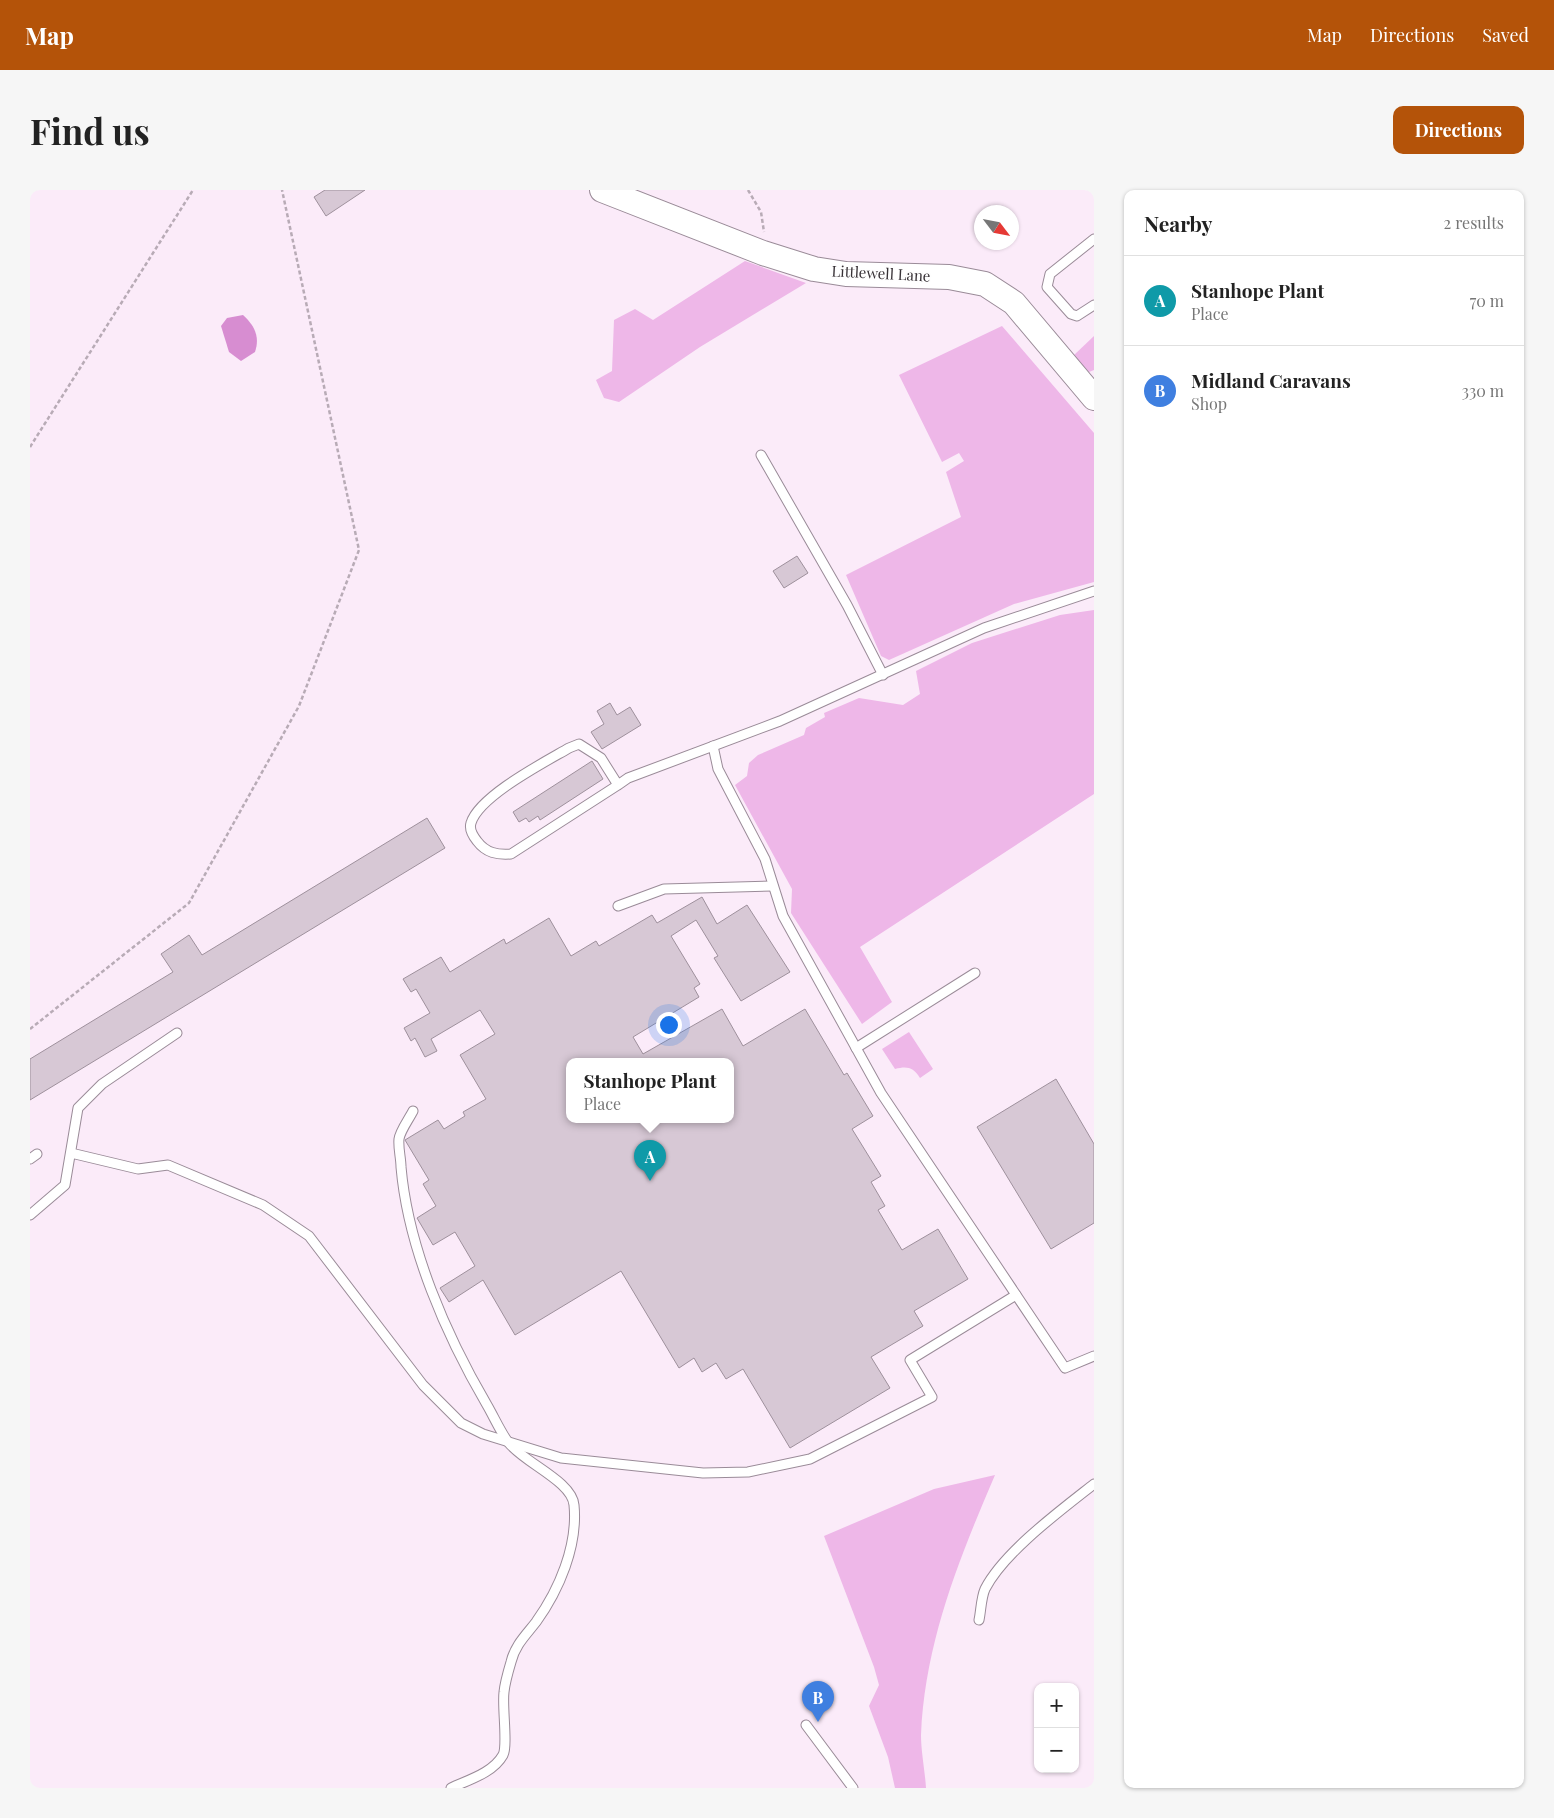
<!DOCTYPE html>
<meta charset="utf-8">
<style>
body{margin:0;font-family:"Playfair Display",serif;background:#f6f6f6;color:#222}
.controls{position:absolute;right:15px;bottom:15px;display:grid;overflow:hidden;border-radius:10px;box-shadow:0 1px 4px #0004}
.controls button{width:45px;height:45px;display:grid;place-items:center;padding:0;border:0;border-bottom:1px solid #e0e0e0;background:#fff;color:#222;font:25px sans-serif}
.compass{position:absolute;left:944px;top:15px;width:45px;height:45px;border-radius:50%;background:#fff;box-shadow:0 1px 4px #0004;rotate:122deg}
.you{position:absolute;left:638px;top:834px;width:18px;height:18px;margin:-12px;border:4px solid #fff;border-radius:50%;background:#1a73e8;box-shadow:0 0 0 8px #1a73e833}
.badge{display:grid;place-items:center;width:32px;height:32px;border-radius:50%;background:#b45309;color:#fff;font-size:16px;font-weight:700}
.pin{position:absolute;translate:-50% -41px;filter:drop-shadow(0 1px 2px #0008)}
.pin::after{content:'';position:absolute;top:26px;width:18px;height:15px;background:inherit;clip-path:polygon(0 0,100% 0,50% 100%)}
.popup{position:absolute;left:536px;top:868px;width:168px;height:65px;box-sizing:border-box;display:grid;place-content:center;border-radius:10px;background:#fff;filter:drop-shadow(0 1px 4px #0005);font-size:16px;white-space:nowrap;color:#767676}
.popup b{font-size:19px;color:#222}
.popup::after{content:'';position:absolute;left:50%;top:100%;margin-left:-10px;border:10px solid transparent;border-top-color:#fff}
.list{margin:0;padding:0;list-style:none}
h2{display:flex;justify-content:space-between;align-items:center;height:65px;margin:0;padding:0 20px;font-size:21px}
h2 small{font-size:16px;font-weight:400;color:#767676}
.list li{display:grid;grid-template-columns:32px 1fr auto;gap:15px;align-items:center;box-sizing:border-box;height:90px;padding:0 20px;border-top:1px solid #e0e0e0}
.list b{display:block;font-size:19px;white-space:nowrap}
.list p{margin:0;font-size:16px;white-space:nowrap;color:#767676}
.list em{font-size:16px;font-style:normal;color:#767676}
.map{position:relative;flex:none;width:1064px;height:1598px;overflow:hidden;border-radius:10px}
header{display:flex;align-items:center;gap:30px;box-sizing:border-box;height:70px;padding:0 25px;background:#b45309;color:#fff}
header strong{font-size:24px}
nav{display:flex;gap:28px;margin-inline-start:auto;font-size:18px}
.intro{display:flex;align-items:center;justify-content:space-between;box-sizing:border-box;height:120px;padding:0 30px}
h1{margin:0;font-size:35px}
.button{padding:12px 22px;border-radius:10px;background:#b45309;color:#fff;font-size:18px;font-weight:700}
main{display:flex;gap:30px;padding:0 30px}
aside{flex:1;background:#fff;border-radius:10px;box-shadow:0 1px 4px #0004}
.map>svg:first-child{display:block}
.green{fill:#eeb7e8}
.water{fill:#d78dd1}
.building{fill:#d7c8d5;stroke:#9e909c;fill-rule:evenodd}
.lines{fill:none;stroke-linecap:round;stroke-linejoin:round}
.lane-casing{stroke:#9a8b98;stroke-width:11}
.secondary-casing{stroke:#9a8b98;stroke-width:26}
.path{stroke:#b8abb6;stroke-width:2.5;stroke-dasharray:4 2.5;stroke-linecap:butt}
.lane{stroke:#fff;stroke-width:9}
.secondary{stroke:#fff;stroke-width:24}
.labels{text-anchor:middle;stroke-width:4;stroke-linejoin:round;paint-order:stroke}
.street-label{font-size:15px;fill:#373136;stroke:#fefefe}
</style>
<header>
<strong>Map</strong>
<nav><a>Map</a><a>Directions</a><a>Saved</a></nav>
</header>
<div class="intro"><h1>Find us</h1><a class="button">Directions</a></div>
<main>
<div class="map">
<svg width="1064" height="1598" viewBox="0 0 1064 1598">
<rect width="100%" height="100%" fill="#fbebf9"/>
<g class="green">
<polygon points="715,71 776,93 670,157 589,212 574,208 566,190 582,181 584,130 605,119 623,130"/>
<polygon points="972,136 1064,243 1064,392 984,414 859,470 851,466 816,385 931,327 916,282 934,271 929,263 912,272 869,185"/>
<polygon points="1064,146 1064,180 1059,182 1043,166"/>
<polygon points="1064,420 1064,604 830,757 862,812 832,834 761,723 762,699 705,595 717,586 719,573 728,565 774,545 776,538 795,527 794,523 829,508 873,515 890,504 886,481 942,453 1030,425"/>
<path d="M879,842L903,879L890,888C883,877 877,876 865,879L852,859Z"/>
<path d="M965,1285C929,1369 895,1452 891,1545C891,1562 895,1581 896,1598H865L858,1567L839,1516L849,1495L844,1477L794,1346L904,1299Z"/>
</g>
<path class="water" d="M213,125C225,136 230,147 225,162L211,171L199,162L191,136L197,128Z"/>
<g class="building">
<polygon points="295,0 335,0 296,26 284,7"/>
<polygon points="767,366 778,383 754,398 743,381"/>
<polygon points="580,513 587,525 600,517 611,535 572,559 561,542 574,534 567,521"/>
<polygon points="562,571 573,589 510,630 508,626 499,632 496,628 489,632 483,622"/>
<polygon points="397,628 415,658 0,910 0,869 143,782 131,764 159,745 172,765"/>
<path d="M672,707L687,734L717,715L760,782L711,811L684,768L688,766L666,730L641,746L670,794L664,798L669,807L603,847L613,864L692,819L713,856L775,819L814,885L817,883L843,926L822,939L851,986L841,992L855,1016L848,1020L872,1060L908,1039L938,1089L884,1121L893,1136L841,1167L860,1198L760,1258L713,1179L696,1189L686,1173L672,1182L664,1168L649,1178L591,1081L485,1145L453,1090L419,1112L410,1098L445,1076L425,1042L403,1055L387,1028L406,1016L393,994L399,990L375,950L408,930L414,939L435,926L433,922L456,909L430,865L465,844L450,820L401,849L407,861L395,867L385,848L381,851L374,838L400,823L386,799L381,802L373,789L411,767L420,782L474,749L476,754L519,728L541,766L566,751L569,756L622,725L627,733ZM540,872H700V930H540Z"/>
<polygon points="1026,889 1064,954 1064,1033 1021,1059 947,937"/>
</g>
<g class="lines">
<g class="lane-casing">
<g id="lane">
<polyline points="1064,49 1020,84 1017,97 1041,124 1047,126 1064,115"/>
<polyline points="731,265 817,415 853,485"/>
<polyline points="683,556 688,579 735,669 753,726 851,903 1035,1178 1064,1166"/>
<path d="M588,595L571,568L549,554L539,558C515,572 449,606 441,633C439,639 443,646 447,651C456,663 467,665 481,664L588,595L598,588L750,531L954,438L1064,401"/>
<polyline points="588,716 634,699 743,696"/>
<polyline points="826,858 945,783"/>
<path d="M383,921C379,929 370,941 369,949C368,958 371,968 371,977C378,1058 416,1145 457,1215C464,1227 470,1241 478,1252C494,1273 542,1291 544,1315C548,1356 529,1400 506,1432C496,1445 485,1455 481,1472C478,1482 475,1492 474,1502C472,1517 478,1555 473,1565C463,1583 438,1590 421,1598"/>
<polyline points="41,963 108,979 138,975 233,1015 279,1046 393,1195 431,1233 453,1244 531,1268 673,1283 718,1282 780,1269 902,1207 880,1170 986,1105"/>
<polyline points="0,969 7,964"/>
<polyline points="0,1025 35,995 48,918 72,894 147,843"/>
<path d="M949,1430C951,1421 951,1408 955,1399C974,1362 1031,1320 1064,1294"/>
<polyline points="776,1535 823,1598"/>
</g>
</g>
<g class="secondary-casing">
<polyline id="secondary" points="572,0 733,63 784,79 816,84 919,87 955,94 984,113 1064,208"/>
</g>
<g class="path">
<polyline points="718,0 731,22 734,42"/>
<polyline points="0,257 163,0"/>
<polyline points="0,839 159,713 269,516 329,360 252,0"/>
</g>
<use href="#lane" class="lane"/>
<use href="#secondary" class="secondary"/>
</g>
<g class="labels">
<g class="street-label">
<text transform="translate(851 84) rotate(3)" y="5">Littlewell Lane</text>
</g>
</g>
</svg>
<div class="controls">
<button>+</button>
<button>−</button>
</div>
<svg class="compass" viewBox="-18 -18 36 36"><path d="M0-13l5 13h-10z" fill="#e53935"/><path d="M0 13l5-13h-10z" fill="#767676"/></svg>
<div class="you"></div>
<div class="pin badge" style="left:620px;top:991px;background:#0f9aa8">A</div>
<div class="popup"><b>Stanhope Plant</b>Place</div>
<div class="pin badge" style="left:788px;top:1532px;background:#3f7fe0">B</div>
</div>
<aside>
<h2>Nearby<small>2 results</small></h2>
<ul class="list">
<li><span class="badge" style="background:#0f9aa8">A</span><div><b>Stanhope Plant</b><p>Place</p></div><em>70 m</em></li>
<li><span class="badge" style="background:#3f7fe0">B</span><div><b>Midland Caravans</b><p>Shop</p></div><em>330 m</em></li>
</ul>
</aside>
</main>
